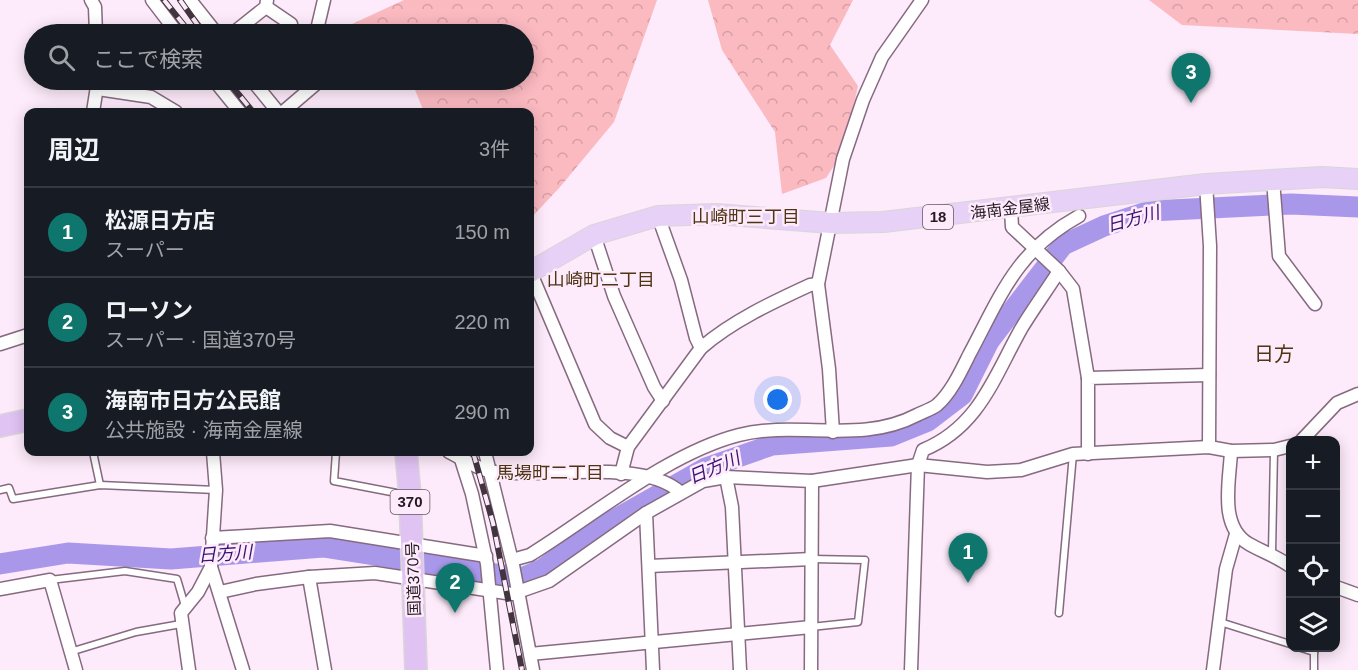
<!DOCTYPE html>
<html lang="ja">
<meta charset="utf-8">
<style>
body{margin:0;font-family:Helvetica,"Noto Sans JP",sans-serif;background:#20242c;color:#f1f3f6}
.controls{position:absolute;right:18px;bottom:18px;display:grid;overflow:hidden;border-radius:12px;box-shadow:0 3px 15px #0003}
.controls button{width:54px;height:54px;display:grid;place-items:center;padding:0;border:0;border-bottom:2px solid #363941;background:#171b24;color:#f1f3f6;font:30px sans-serif}
.you{position:absolute;left:778px;top:400px;width:21px;height:21px;margin:-15px;border:4px solid #fff;border-radius:50%;background:#1a73e8;box-shadow:0 0 0 9px #1a73e833}
.badge{display:grid;place-items:center;width:39px;height:39px;border-radius:50%;background:#0f766e;color:#fff;font-size:20px;font-weight:700}
.pin{position:absolute;translate:-50% -50px;filter:drop-shadow(0 2px 3px #0008)}
.pin::after{content:'';position:absolute;top:32px;width:21px;height:18px;background:inherit;clip-path:polygon(0 0,100% 0,50% 100%)}
.list{margin:0;padding:0;list-style:none}
h2{display:flex;justify-content:space-between;align-items:center;height:78px;margin:0;padding:0 24px;font-size:26px}
h2 small{font-size:20px;font-weight:400;color:#9ea1a6}
.list li{display:grid;grid-template-columns:39px 1fr auto;gap:18px;align-items:center;box-sizing:border-box;height:90px;padding:0 24px;border-top:2px solid #363941}
.list b{display:block;font-size:22px;white-space:nowrap}
.list p{margin:0;font-size:20px;white-space:nowrap;color:#9ea1a6}
.list em{font-size:20px;font-style:normal;color:#9ea1a6}
.icon{flex:none;width:33px;height:33px;fill:none;stroke:currentColor;stroke-width:2;stroke-linecap:round;stroke-linejoin:round}
.map{position:relative;flex:none;width:1358px;height:670px;overflow:hidden}
.search{position:absolute;background:#171b24;box-shadow:0 3px 15px #0003;left:24px;top:24px;width:510px;height:66px;display:flex;align-items:center;gap:15px;box-sizing:border-box;padding:0 21px;border-radius:33px;color:#9ea1a6;font-size:22px}
.panel{position:absolute;background:#171b24;box-shadow:0 3px 15px #0003;left:24px;top:108px;width:510px;height:348px;border-radius:12px}
.map>svg:first-child{display:block}
.forest{fill:url(#forest-crowns)}
.lines{fill:none;stroke-linecap:round;stroke-linejoin:round}
.river{stroke:#a998ea;stroke-width:21}
.service-casing{stroke:#866a81;stroke-width:9}
.minor-casing{stroke:#866a81;stroke-width:15}
.primary-casing{stroke:#d8d6d7;stroke-width:22}
.trunk-casing{stroke:#d8d6d7;stroke-width:24}
.service{stroke:#fff;stroke-width:6}
.minor{stroke:#fff;stroke-width:12}
.primary{stroke:#e8d1f6;stroke-width:20}
.trunk{stroke:#e0c2f3;stroke-width:21}
.rail-casing{stroke:#423540;stroke-width:6}
.rail{stroke:#fdeafa;stroke-width:4;stroke-dasharray:11;stroke-linecap:butt}
.labels{text-anchor:middle;stroke-width:5;stroke-linejoin:round;paint-order:stroke}
.shield{fill:#fdeafa;stroke:#665864;stroke-width:1.5}
.shield-label{font-size:15px;font-weight:bold;fill:#251923}
.street-label{font-size:16px;fill:#251923;stroke:#fdeafa}
.neighbourhood-label{font-size:18px;fill:#4f3514;stroke:#fdeafa}
.water-label{font-size:18px;font-style:italic;fill:#371272;stroke:#fdeafa}
.quarter-label{font-size:20px;fill:#4f3514;stroke:#fdeafa}
</style>
<div class="map">
<svg width="1358" height="670" viewBox="0 0 1358 670">
<defs>
<pattern id="forest-crowns" width="20" height="18" patternUnits="userSpaceOnUse" patternTransform="scale(1.5)"><rect width="20" height="18" fill="#fbb9c0"/><path d="M2 6a3 3 0 1 1 6 0M12 15a3 3 0 1 1 6 0" fill="none" stroke="#d79ea5"/></pattern>
</defs>
<rect width="100%" height="100%" fill="#fdeafa"/>
<g class="forest">
<polygon points="404,0 657,0 614,122 560,187 530,219 530,112 424,112 411,80 524,80 524,34 357,34 352,24"/>
<polygon points="708,0 853,0 830,45 858,86 843,152 826,178 782,194 775,132 722,50"/>
<polygon points="1149,0 1358,0 1358,34 1182,25"/>
</g>
<g class="lines">
<polyline class="river" points="0,564 68,553 171,559 323,547 522,578 543,569 591,533 706,468 772,445 891,436 928,421 962,395 989,341 1063,245 1104,226 1150,211 1291,204 1358,207"/>
<g class="service-casing">
<g id="service">
<polyline points="93,452 100,485"/>
<polyline points="336,452 334,481 407,495"/>
<polyline points="0,490 9,488 13,499 100,485 216,490"/>
<polyline points="1272,553 1274,451"/>
<polyline points="50,580 125,571 177,579 185,606"/>
<polyline points="1059,613 1073,454"/>
<polyline points="1220,622 1290,644"/>
<polyline points="811,627 858,622 865,560 812,559"/>
<polyline points="1301,648 1314,652 1316,648"/>
<polyline points="70,652 136,632 181,624"/>
<polyline points="1314,652 1314,670"/>
</g>
</g>
<g class="minor-casing">
<g id="minor">
<polyline points="91,0 95,7 96,34"/>
<polyline points="152,0 178,34"/>
<polyline points="190,0 217,34"/>
<polyline points="266,7 291,24"/>
<polyline points="232,34 266,7 267,0"/>
<polyline points="316,34 324,0"/>
<polyline points="214,80 240,112"/>
<polyline points="252,80 278,112"/>
<polyline points="98,89 151,97 176,112"/>
<polyline points="93,112 98,80"/>
<polyline points="283,112 317,83 315,80"/>
<polyline points="1273,180 1279,256 1315,304"/>
<polyline points="1206,184 1210,246 1209,447"/>
<polyline points="1011,209 1012,227 1059,271 1073,289 1088,378"/>
<polyline points="658,216 681,280 696,338 701,348"/>
<polyline points="594,235 614,296 654,387 663,401"/>
<polyline points="530,271 595,424 610,438 628,447"/>
<polyline points="0,344 28,335"/>
<polyline points="833,432 829,369 818,284 843,159 863,100 882,57 922,0"/>
<polyline points="1302,440 1337,403 1358,394"/>
<path d="M1231,451C1230,480 1218,526 1249,544C1263,552 1276,556 1290,566"/>
<polyline points="213,452 216,490 211,567 243,670"/>
<path d="M449,452C462,458 480,471 495,472C544,478 642,458 680,492"/>
<polyline points="485,452 513,565 533,670"/>
<polyline points="459,453 472,494 487,564 497,670"/>
<polyline points="1088,454 1088,378 1209,375"/>
<path d="M621,474L628,447L701,348C732,321 773,302 810,285L818,284"/>
<polyline points="726,477 732,507 740,670"/>
<polyline points="212,538 330,531 486,556"/>
<path d="M512,560L530,555C593,516 668,453 739,435C798,420 860,445 917,415C923,412 932,409 937,405C951,393 961,371 969,355C1001,295 1016,251 1079,216"/>
<polyline points="649,566 812,559"/>
<polyline points="309,577 325,670"/>
<polyline points="1336,587 1358,595"/>
<polyline points="0,589 50,580 76,670"/>
<polyline points="220,592 256,584 309,577 375,573 512,594 549,581 646,513"/>
<polyline points="530,654 811,627"/>
<polyline points="189,670 181,613 198,592 211,567"/>
<polyline points="653,670 646,513 703,481 726,477 812,481 918,465 987,472 1021,470 1073,454 1209,447 1231,451 1274,450 1290,446"/>
<polyline points="811,670 812,481"/>
<path d="M911,670L918,465L923,450C979,427 994,377 1021,329C1033,309 1047,290 1059,271"/>
<polyline points="1213,670 1226,569 1236,534"/>
</g>
</g>
<g class="primary-casing">
<polyline id="primary" points="530,272 594,235 658,216 716,214 831,223 883,222 1206,184 1322,177 1358,179"/>
</g>
<g class="trunk-casing">
<g id="trunk">
<polyline points="0,426 28,420"/>
<polyline points="406,452 410,496 416,670"/>
</g>
</g>
<use href="#service" class="service"/>
<use href="#minor" class="minor"/>
<use href="#primary" class="primary"/>
<use href="#trunk" class="trunk"/>
<g class="rail-casing">
<g id="rail">
<polyline points="164,0 191,34"/>
<polyline points="180,0 204,34"/>
<polyline points="227,80 253,112"/>
<polyline points="473,452 493,523 522,670"/>
</g>
</g>
<use href="#rail" class="rail"/>
</g>
<g class="labels">
<g class="shield">
<rect x="923" y="205" width="30" height="24" rx="4.5"/>
<rect x="390.5" y="490" width="39" height="24" rx="4.5"/>
</g>
<g class="shield-label">
<text x="938" y="222">18</text>
<text x="410" y="507">370</text>
</g>
<g class="street-label">
<text transform="translate(1010 208) rotate(-7)" y="6">海南金屋線</text>
<text transform="translate(413 579) rotate(-92)" y="6">国道370号</text>
</g>
<g class="neighbourhood-label">
<text x="746" y="223">山崎町三丁目</text>
<text x="601" y="286">山崎町二丁目</text>
<text x="550" y="479">馬場町二丁目</text>
</g>
<g class="water-label">
<text transform="translate(1133 219) rotate(-15)" y="6">日方川</text>
<text transform="translate(714 468) rotate(-23)" y="6">日方川</text>
<text transform="translate(225 554) rotate(-4)" y="6">日方川</text>
</g>
<g class="quarter-label">
<text x="1274" y="361">日方</text>
</g>
</g>
</svg>
<div class="controls">
<button>+</button>
<button>−</button>
<button><svg class="icon" aria-label="locate" viewBox="0 0 24 24"><circle cx="12" cy="12" r="6"/><path d="M12 2v4M12 18v4M2 12h4M18 12h4"/></svg></button>
<button><svg class="icon" aria-label="layers" viewBox="0 0 24 24"><path d="M12 4l9 5-9 5-9-5zM3 14l9 5 9-5"/></svg></button>
</div>
<div class="you"></div>
<div class="pin badge" style="left:968px;top:583px">1</div>
<div class="pin badge" style="left:455px;top:613px">2</div>
<div class="pin badge" style="left:1191px;top:103px">3</div>
<div class="search"><svg class="icon" aria-label="search" viewBox="0 0 24 24"><circle cx="10" cy="10" r="6"/><path d="M15 15l6 6"/></svg>ここで検索</div>
<section class="panel">
<h2>周辺<small>3件</small></h2>
<ul class="list">
<li><span class="badge">1</span><div><b>松源日方店</b><p>スーパー</p></div><em>150 m</em></li>
<li><span class="badge">2</span><div><b>ローソン</b><p>スーパー · 国道370号</p></div><em>220 m</em></li>
<li><span class="badge">3</span><div><b>海南市日方公民館</b><p>公共施設 · 海南金屋線</p></div><em>290 m</em></li>
</ul>
</section>
</div>
